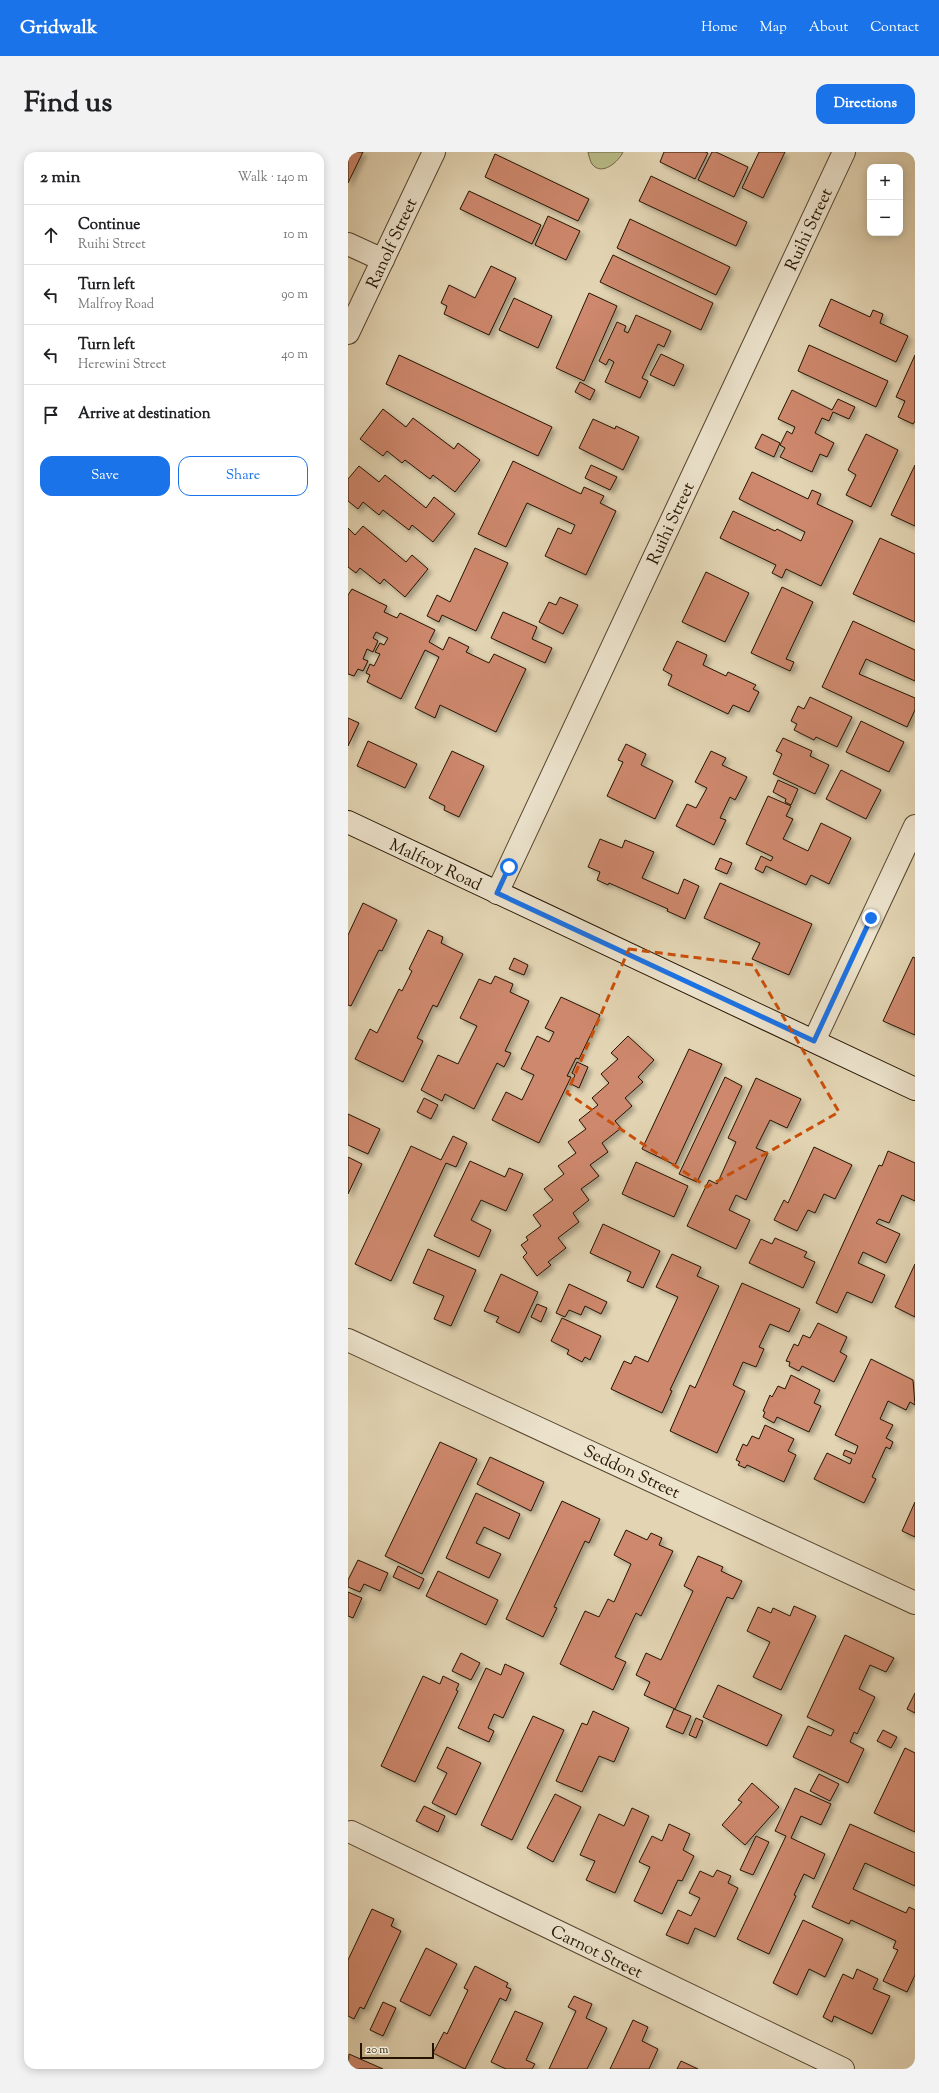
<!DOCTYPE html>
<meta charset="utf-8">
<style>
body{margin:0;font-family:"Sorts Mill Goudy",serif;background:#f2f2f2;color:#202124}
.controls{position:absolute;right:12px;top:12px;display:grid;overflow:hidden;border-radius:8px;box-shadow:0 2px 10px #0003}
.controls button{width:36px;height:36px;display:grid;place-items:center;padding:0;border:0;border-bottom:1px solid #e0e0e0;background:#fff;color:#202124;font:20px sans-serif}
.scale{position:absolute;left:12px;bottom:10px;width:74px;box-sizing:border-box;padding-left:4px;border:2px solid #241401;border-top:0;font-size:11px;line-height:14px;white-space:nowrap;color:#241401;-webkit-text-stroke:3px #ede4ce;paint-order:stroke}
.stop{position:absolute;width:12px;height:12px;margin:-9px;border:3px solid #1a73e8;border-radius:50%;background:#fff}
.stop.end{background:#1a73e8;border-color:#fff;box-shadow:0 1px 4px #0008}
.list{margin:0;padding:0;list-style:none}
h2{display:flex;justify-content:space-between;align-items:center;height:52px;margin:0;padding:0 16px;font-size:17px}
h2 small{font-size:13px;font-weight:400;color:#757577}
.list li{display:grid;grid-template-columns:26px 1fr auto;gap:12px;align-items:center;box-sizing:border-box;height:60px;padding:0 16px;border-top:1px solid #e0e0e0}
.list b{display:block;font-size:15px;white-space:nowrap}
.list p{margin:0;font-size:13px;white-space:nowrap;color:#757577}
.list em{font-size:13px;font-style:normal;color:#757577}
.actions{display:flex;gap:8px;padding:12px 16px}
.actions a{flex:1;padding:9px 0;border:1px solid #1a73e8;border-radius:12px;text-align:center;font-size:14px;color:#1a73e8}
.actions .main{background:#1a73e8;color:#fff}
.icon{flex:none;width:22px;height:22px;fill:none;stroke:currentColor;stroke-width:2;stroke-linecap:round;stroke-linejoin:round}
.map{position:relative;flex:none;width:567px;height:1917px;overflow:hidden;border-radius:12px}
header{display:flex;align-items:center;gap:24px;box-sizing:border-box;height:56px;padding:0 20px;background:#1a73e8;color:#fff}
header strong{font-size:19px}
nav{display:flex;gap:22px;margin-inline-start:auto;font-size:14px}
.intro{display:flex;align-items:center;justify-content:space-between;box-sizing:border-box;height:96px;padding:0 24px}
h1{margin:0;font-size:28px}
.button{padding:10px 18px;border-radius:12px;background:#1a73e8;color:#fff;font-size:14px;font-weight:700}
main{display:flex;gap:24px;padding:0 24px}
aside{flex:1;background:#fff;border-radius:12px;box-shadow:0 2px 10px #0003}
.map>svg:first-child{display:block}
.green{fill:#b9bc89;stroke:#6e6845}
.building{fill:#ce886d;stroke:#241401;filter:url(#shadow)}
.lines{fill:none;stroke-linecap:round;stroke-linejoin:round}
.minor-casing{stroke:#54442e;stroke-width:24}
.tertiary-casing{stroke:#54442e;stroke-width:24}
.secondary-casing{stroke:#241401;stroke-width:24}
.minor{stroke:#ede4ce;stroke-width:22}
.tertiary{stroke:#ede4ce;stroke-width:22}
.secondary{stroke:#ede4ce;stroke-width:22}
.route{stroke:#1a73e8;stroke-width:5}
.marked{fill:none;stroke:#cb4f0a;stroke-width:3;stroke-dasharray:8 5;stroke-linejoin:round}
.labels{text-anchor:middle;stroke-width:3;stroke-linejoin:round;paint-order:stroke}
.street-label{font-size:17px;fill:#241401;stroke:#ede4ce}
</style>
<header>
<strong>Gridwalk</strong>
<nav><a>Home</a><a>Map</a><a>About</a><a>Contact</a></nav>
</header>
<div class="intro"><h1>Find us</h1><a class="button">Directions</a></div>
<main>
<aside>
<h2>2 min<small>Walk · 140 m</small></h2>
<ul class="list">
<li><svg class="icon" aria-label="ahead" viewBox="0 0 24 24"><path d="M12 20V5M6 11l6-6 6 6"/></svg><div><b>Continue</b><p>Ruihi Street</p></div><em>10 m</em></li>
<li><svg class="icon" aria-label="left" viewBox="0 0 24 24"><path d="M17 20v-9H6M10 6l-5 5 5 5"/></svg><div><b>Turn left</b><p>Malfroy Road</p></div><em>90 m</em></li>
<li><svg class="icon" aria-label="left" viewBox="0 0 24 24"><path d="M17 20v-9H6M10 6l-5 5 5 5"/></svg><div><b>Turn left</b><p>Herewini Street</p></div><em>40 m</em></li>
<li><svg class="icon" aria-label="arrive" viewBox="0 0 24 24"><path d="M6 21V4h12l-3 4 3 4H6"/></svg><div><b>Arrive at destination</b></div></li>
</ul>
<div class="actions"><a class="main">Save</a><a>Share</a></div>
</aside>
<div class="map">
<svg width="567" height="1917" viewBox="0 0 567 1917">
<defs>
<filter id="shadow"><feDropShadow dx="3.5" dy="3.5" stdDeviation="2" flood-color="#0004"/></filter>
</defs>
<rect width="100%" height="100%" fill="#e3d5b4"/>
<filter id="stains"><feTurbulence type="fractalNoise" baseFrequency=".005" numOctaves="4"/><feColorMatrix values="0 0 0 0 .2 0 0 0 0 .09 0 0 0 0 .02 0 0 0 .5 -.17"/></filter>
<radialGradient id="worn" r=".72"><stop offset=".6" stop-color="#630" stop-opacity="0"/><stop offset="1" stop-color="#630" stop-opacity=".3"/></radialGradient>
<path class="green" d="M240,0H275C271,9 254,25 244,12C242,9 241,4 240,0Z"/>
<g class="building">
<polygon points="0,0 15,0 0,31"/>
<polygon points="316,0 357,0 360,1 347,27 312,10"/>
<polygon points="364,0 368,0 400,15 386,45 350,28"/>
<polygon points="411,0 437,0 415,46 394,36"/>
<polygon points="147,2 241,47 230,69 137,25"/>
<polygon points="303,24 399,70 388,94 291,49"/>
<polygon points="121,39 193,73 184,92 112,57"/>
<polygon points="200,64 232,79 218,108 187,93"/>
<polygon points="282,67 382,115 368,143 269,96"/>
<polygon points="265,103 365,151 353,178 252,130"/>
<polygon points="143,114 168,126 141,183 96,162 99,154 93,151 101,133 127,146"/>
<polygon points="241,141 269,154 236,229 208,216"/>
<polygon points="166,146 204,164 190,196 151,178"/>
<polygon points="483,147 522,165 525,158 535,162 532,171 560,184 548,210 471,174"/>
<polygon points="288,163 323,179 316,195 310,192 294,226 300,229 292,246 257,230 266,210 261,207 258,213 251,209 269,170 278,174 276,179 280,181"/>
<polygon points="461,193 540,229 528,255 450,219"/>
<polygon points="313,202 336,213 326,234 302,223"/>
<polygon points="51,203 204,275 190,304 38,232"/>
<polygon points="567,203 567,269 565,272 550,265 557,249 548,245"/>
<polygon points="232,230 247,238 242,248 227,240"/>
<polygon points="444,238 484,258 490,247 507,255 501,267 485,260 481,269 474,266 467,281 486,291 479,305 472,302 464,320 432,305 437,296 432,293 439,279 444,282 447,275 430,267"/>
<polygon points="35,257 58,275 65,266 106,297 110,291 132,308 107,340 85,323 82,327 57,308 54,311 39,299 35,304 12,287"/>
<polygon points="245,267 267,277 268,274 291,285 275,318 231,296"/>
<polygon points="414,282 432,291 426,305 407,296"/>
<polygon points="518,282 550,298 523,355 498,343 508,323 500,318"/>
<polygon points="165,309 233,342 236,335 256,344 252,351 268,359 238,423 197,404 210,376 223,382 227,373 179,351 158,395 130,382"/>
<polygon points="243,313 269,325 262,338 237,326"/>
<polygon points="567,313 567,374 543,363"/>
<polygon points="11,314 31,330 37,323 78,356 86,345 107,362 85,390 64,373 61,378 35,358 31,363 15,350 10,357 0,349 0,327"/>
<polygon points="404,320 460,347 464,338 473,342 469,352 505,369 473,434 438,417 434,426 424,421 428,413 372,386 385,359 427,379 429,377 453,389 457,380 391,347"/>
<polygon points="15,374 58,410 64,403 80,417 57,445 36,427 32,432 12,416 8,421 0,415 0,376 7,383"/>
<polygon points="532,386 567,402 567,470 505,442"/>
<polygon points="127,396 160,411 128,479 94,463 91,470 79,464 89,443 102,450"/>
<polygon points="358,420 401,441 377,490 334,470"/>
<polygon points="434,435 465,450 438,507 446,510 442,519 403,501"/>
<polygon points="4,437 39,454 36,460 49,466 52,461 87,478 81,490 95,498 101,485 121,495 118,500 141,511 146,502 178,517 148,580 92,553 87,566 67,556 91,505 77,498 53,547 19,530 22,523 18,521 22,512 26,514 32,502 27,500 32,491 36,493 40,486 28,480 25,486 30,489 25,500 19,497 15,507 20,509 15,519 10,517 6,524 0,522 0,443"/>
<polygon points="212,445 230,453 215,482 191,470 201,450 208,453"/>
<polygon points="155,460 189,475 184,487 204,496 197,511 143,486"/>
<polygon points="505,469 567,498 567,529 518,507 511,522 567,546 567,558 559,575 474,535"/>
<polygon points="329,489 359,503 355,513 378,524 380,520 408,533 405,537 411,540 401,560 385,553 380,562 320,533 324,523 315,518"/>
<polygon points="462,545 504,565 489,595 468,585 466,588 446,578 449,572 443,569 450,554 456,557"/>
<polygon points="0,566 11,571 0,594"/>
<polygon points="513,569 556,590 541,620 498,600"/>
<polygon points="435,586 464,599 462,604 481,613 467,642 425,622 434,602 428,599"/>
<polygon points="20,589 69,612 57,636 9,614"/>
<polygon points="278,592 298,602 293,613 325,629 307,667 259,644 275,610 270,608"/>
<polygon points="104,599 136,614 111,665 96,658 97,654 81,646"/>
<polygon points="363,599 378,606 374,613 399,625 387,648 382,645 372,666 378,668 366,693 328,674 339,652 348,656 359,636 347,630"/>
<polygon points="493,618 533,638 518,667 478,647"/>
<polygon points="430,628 450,637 443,653 437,650 438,647 425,640"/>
<polygon points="420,644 443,654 438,664 445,667 435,687 460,699 473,671 503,686 481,732 463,723 458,733 418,714 415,721 407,717 413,704 423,709 425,705 398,692"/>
<polygon points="252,687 274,696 277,688 306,700 294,726 330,742 336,727 351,734 337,767 319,759 320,757 261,731 260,733 249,728 252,720 240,715"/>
<polygon points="372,706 384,711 379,722 367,717"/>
<polygon points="372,731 464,772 441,823 404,807 412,791 356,766"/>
<polygon points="15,751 49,768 34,799 31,798 3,854 0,853 0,783"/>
<polygon points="80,778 95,785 93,791 115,802 89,855 85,853 69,886 75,889 55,930 7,907 22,877 29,881 51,837 54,839 64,819 61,817"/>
<polygon points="565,805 567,806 567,883 535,869"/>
<polygon points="166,806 180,813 176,823 161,817"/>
<polygon points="147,824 165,832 162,840 181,849 157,899 163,901 156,915 149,911 126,957 97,942 94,949 73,938 90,903 110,912 129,874 112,866 131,827 143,832"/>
<polygon points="213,845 252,863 231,907 228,906 219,924 223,925 191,991 144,968 158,940 174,948 186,923 173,917 189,884 201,890 206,880 197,876"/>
<polygon points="280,884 306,908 290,925 295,930 277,946 284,954 267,969 273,976 254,991 260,1000 242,1013 251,1024 233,1037 241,1048 225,1061 231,1070 210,1086 218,1096 200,1110 203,1113 189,1124 175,1105 179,1101 173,1093 180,1088 178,1085 193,1074 185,1063 205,1048 196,1037 216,1022 210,1014 228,1001 220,990 238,977 231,968 250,953 244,946 261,931 253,922 270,907 263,901"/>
<polygon points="341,897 374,912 327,1013 294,997"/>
<polygon points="229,910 240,915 231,936 223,932 227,923 224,921"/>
<polygon points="377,925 394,934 349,1030 331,1022"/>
<polygon points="408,926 453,947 439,976 422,968 408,996 420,1001 398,1048 388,1043 381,1058 402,1068 388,1097 339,1074 361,1028 369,1032 388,990 380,986"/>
<polygon points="76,946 90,953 83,967 69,960"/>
<polygon points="0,962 32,977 20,1002 0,993"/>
<polygon points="105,984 119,991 108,1015 98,1011 43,1129 7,1112 63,994 93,1008"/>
<polygon points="466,995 504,1013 487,1047 476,1042 467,1061 460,1058 449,1079 426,1068 436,1048 440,1051"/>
<polygon points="540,999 567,1011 567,1049 554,1043 541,1071 531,1067 528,1071 552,1082 538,1111 515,1100 510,1111 537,1123 524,1151 499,1140 489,1161 468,1151 531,1013 534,1014"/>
<polygon points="0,1005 14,1012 0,1042"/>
<polygon points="122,1009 157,1025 161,1016 175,1022 158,1059 133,1048 123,1068 143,1078 131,1105 86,1084"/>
<polygon points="288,1010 340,1034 326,1065 274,1042"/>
<polygon points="255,1072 312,1099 295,1136 279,1129 283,1120 242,1101"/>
<polygon points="427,1086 459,1100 456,1105 467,1110 455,1136 401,1111 413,1087 424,1092"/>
<polygon points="80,1097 128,1118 103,1174 86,1167 96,1144 65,1131"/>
<polygon points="324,1102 353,1115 349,1124 371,1134 322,1238 324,1239 314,1261 263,1237 276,1209 283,1212 287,1204 300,1210 330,1145 308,1135"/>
<polygon points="567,1112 567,1165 547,1155"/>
<polygon points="153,1122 190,1140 171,1181 148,1170 151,1165 136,1159"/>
<polygon points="394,1131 452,1157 441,1180 422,1172 411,1195 416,1197 408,1215 395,1210 385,1233 397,1239 369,1301 322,1279 342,1233 347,1236"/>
<polygon points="221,1132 259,1150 253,1162 237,1154 233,1163 221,1158 217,1165 208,1161"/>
<polygon points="189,1152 199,1156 193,1170 183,1165"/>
<polygon points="214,1166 253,1184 242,1208 237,1205 234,1210 219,1202 221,1198 203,1189"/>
<polygon points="470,1171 499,1185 492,1200 499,1204 486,1230 454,1214 451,1219 441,1214 442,1210 438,1209 446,1192 450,1194 455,1183 462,1186"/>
<polygon points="523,1207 565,1228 567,1253 562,1250 558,1258 540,1249 532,1267 545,1273 538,1286 545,1290 542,1297 538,1295 524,1325 528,1327 516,1351 466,1327 479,1301 502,1312 504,1307 495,1303 497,1298 507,1302 510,1294 487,1283"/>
<polygon points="443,1223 472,1238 466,1251 473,1254 461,1280 429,1265 426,1271 415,1265 417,1260 415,1259 422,1243 424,1245 430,1234 437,1237"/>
<polygon points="417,1273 446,1287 440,1299 448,1303 436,1330 399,1313 397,1316 390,1313 392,1310 388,1308 395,1292 399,1294 404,1284 411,1287"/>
<polygon points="92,1290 129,1307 74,1422 37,1404"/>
<polygon points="142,1305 196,1330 183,1359 129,1332"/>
<polygon points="128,1341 172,1362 161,1387 136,1375 128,1391 153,1402 141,1426 98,1406"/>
<polygon points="214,1349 252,1367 241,1391 237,1389 206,1455 209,1456 195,1485 158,1467"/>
<polygon points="567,1350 567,1385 554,1379"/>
<polygon points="278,1378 299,1388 303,1381 314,1386 311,1393 325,1399 293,1464 288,1461 267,1505 278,1510 265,1538 212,1512 237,1459 251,1465 260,1447 266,1450 283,1412 266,1403"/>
<polygon points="350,1404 375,1415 373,1419 394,1429 385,1447 379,1445 327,1557 296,1543 302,1530 288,1523 298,1501 313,1508 345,1439 336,1434"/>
<polygon points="10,1408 40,1421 32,1439 16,1432 12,1440 0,1435 0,1428"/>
<polygon points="50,1414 76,1427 71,1437 45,1425"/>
<polygon points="90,1419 150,1448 138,1473 78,1444"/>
<polygon points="0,1440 14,1446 5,1466 0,1464"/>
<polygon points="446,1454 468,1464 433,1538 405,1525 422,1490 399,1479 410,1455 423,1461 425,1456 442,1464"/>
<polygon points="497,1483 546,1506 538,1520 522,1513 511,1537 527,1545 509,1582 506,1580 502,1590 516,1597 500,1631 445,1605 460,1574 483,1584 486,1578 459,1565"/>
<polygon points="113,1501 132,1511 123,1528 104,1519"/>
<polygon points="157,1512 176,1521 155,1566 146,1562 140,1576 146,1579 141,1590 110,1576 138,1516 153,1523"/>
<polygon points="75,1524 92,1532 95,1524 111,1532 108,1538 110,1539 67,1630 33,1614"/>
<polygon points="370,1533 434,1563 419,1594 355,1565"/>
<polygon points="567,1541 567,1561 559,1557"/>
<polygon points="326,1557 343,1564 335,1582 318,1575"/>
<polygon points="245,1559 281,1576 266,1610 251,1604 234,1640 208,1629 234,1571 239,1573"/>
<polygon points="185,1564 216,1578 164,1688 133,1673"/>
<polygon points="348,1566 355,1569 348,1586 341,1583"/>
<polygon points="535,1578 549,1585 543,1596 529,1589"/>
<polygon points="99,1595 133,1611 108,1663 84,1651 99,1621 89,1616"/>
<polygon points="557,1596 567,1601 567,1680 526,1661"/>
<polygon points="471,1622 491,1632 482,1649 462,1639"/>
<polygon points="404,1631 431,1655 397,1693 374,1673 394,1650 390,1648"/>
<polygon points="447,1636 483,1652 473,1673 453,1664 443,1686 477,1702 466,1727 456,1722 446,1743 448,1744 421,1802 389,1787 438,1684 427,1679"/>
<polygon points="207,1642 233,1655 205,1710 179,1696"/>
<polygon points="76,1654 97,1664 90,1680 68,1669"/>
<polygon points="284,1656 301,1664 267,1741 238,1728 247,1709 232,1703 251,1662 276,1674"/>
<polygon points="321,1672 342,1682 335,1698 346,1704 334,1729 330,1728 314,1762 286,1749 302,1715 291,1710 304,1684 314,1689"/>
<polygon points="502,1672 567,1701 567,1734 517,1711 505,1737 558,1761 561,1755 567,1758 567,1823 559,1840 535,1829 550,1798 545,1796 548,1789 503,1768 501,1772 464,1755"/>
<polygon points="408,1684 421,1690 405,1723 392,1718"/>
<polygon points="369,1718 383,1724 380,1731 390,1736 367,1785 347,1776 340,1792 318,1783 330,1758 343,1764 352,1746 341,1741 352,1719 365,1725"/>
<polygon points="24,1757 46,1767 43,1774 53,1779 16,1857 12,1855 6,1867 0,1864 0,1808"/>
<polygon points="455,1768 495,1787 477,1825 461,1817 449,1843 425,1831"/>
<polygon points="78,1796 109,1812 82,1864 52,1849"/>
<polygon points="127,1814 160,1831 158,1835 163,1837 158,1849 152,1846 117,1917 85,1901 96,1880 99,1882 120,1838 116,1836"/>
<polygon points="509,1817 530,1827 525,1837 542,1844 524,1882 486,1864 484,1870 475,1865 495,1822 505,1827"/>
<polygon points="226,1844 244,1852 238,1866 259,1876 239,1917 201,1917 228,1859 220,1855"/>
<polygon points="35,1850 48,1856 35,1884 22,1878"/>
<polygon points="167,1859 195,1871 178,1908 187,1912 184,1917 158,1917 143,1910"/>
<polygon points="285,1868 300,1875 294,1889 310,1897 301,1917 262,1917"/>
<polygon points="1,1902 35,1917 0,1917"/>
<polygon points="333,1909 350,1917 329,1917"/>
</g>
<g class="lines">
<g class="minor-casing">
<g id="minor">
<polyline points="0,92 35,108"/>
<polyline points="149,741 496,0"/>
<polyline points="466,889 567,674"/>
<polyline points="0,1188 567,1451"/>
<polyline points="3,1680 495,1917"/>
</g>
</g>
<g class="tertiary-casing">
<polyline id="tertiary" points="0,181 86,0"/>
</g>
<g class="secondary-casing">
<polyline id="secondary" points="0,670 567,937"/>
</g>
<use href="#minor" class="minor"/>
<use href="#tertiary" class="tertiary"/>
<use href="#secondary" class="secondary"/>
</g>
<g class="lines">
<polyline class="route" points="161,715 149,741 466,889 523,766"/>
</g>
<path class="marked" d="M281,797L405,813L491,960L359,1035L219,941Z"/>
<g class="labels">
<g class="street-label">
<text transform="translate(460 77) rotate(-65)" y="6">Ruihi Street</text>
<text transform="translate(43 91) rotate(-65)" y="6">Ranolf Street</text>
<text transform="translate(322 371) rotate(-65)" y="6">Ruihi Street</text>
<text transform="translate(88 712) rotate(25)" y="6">Malfroy Road</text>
<text transform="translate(284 1319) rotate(25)" y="6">Seddon Street</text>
<text transform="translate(249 1799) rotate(26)" y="6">Carnot Street</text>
</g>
</g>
<rect width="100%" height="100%" filter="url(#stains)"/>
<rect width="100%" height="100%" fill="url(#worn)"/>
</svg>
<div class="controls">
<button>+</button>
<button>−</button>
</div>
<div class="scale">20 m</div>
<div class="stop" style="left:161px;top:715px"></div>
<div class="stop end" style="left:523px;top:766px"></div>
</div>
</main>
